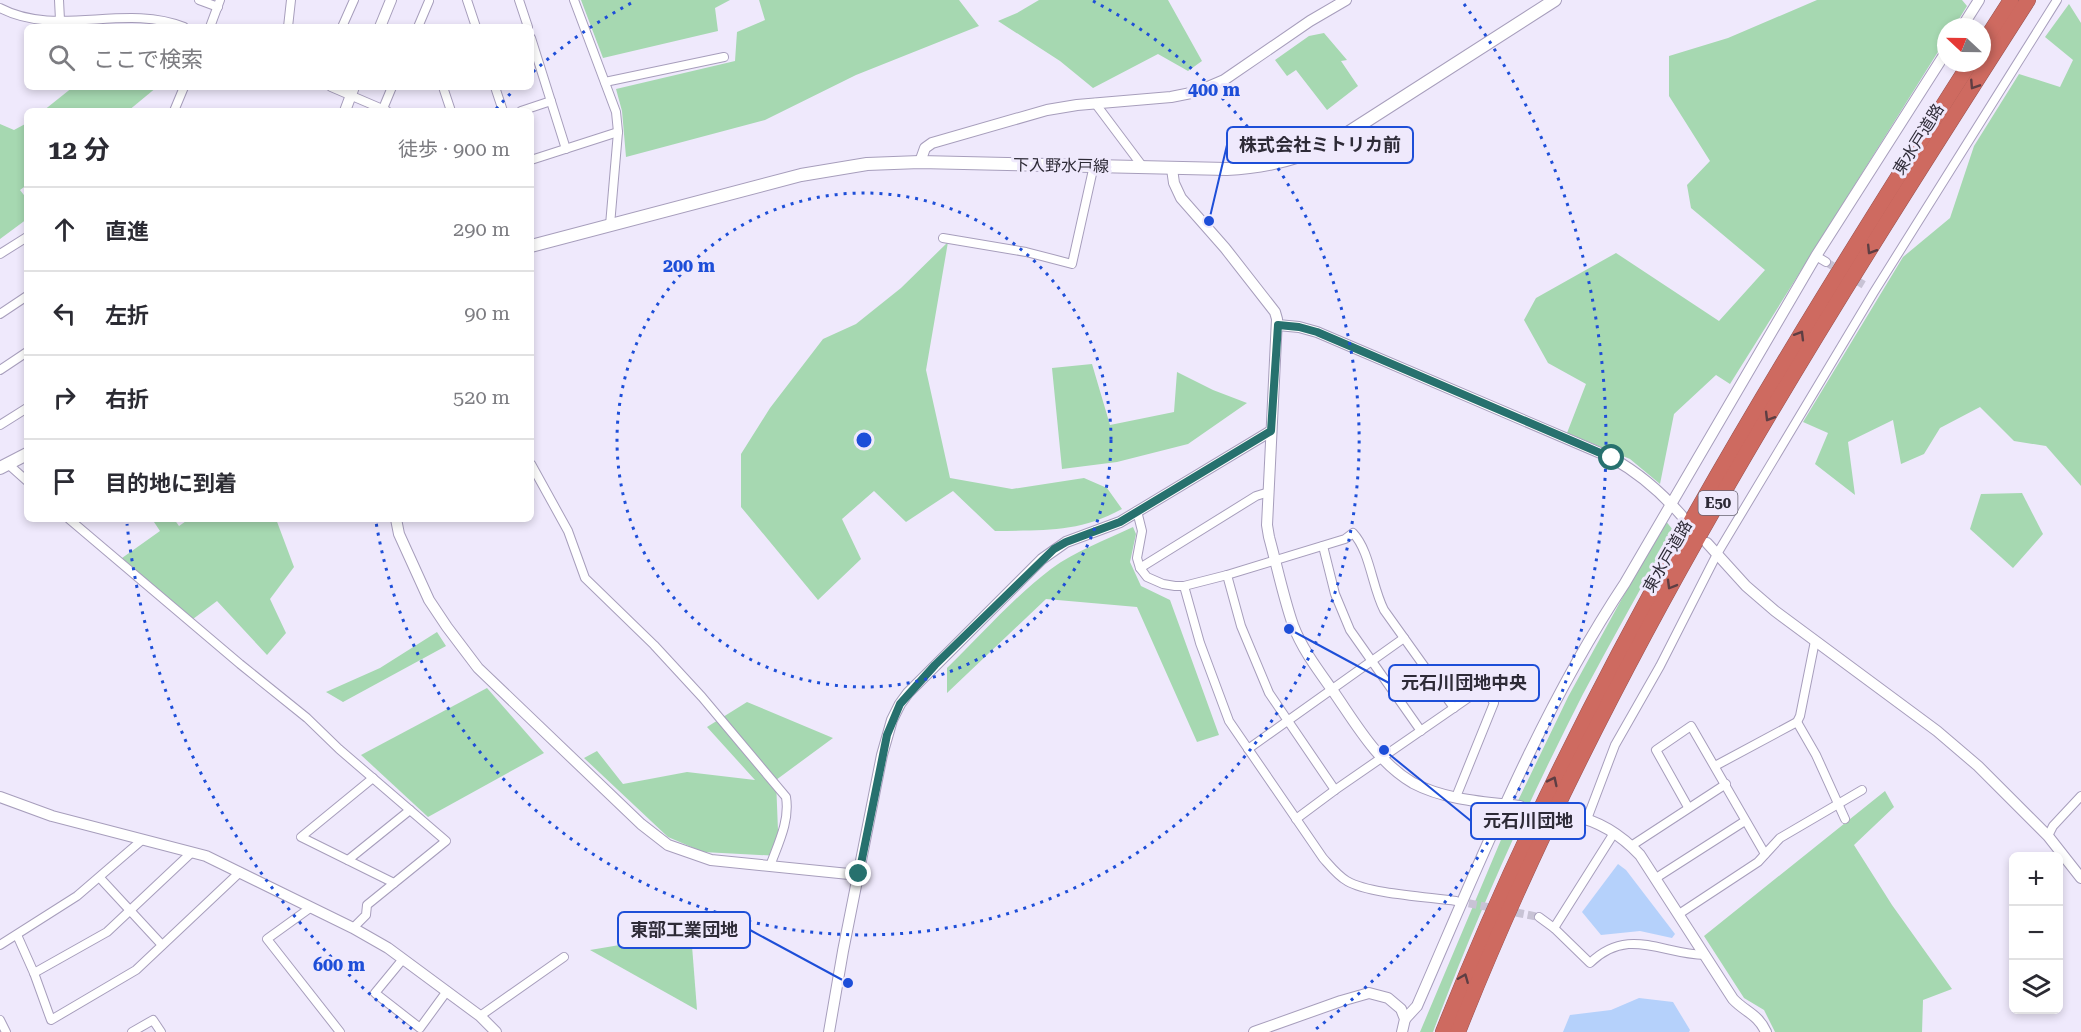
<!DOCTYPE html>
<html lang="ja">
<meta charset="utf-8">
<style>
body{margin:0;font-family:"Roboto Serif","Noto Sans JP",serif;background:#f2f2f3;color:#2b2b33}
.controls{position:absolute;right:18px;bottom:18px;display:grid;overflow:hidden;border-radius:9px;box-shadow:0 3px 9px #0003}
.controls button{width:54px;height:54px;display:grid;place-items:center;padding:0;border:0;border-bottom:2px solid #e1e1e2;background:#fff;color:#2b2b33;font:30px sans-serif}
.compass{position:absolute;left:1937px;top:18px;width:54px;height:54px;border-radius:50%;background:#fff;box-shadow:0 3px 9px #0003;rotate:292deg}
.stop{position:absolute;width:18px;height:18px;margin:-14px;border:4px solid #27716e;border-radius:50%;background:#fff}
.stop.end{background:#27716e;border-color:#fff;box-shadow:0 2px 6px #0008}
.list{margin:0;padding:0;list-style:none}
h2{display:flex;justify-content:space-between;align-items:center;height:78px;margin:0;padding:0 24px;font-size:26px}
h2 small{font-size:20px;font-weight:400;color:#7c7c81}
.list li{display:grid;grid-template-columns:39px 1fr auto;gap:18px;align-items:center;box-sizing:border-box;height:84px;padding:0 24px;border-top:2px solid #e1e1e2}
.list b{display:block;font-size:22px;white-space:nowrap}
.list em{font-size:20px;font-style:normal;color:#7c7c81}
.icon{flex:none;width:33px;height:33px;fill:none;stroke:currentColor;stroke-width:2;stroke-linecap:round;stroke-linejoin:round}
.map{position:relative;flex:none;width:2081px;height:1032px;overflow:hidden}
.search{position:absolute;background:#fff;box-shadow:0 3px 9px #0003;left:24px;top:24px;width:510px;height:66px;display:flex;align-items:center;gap:15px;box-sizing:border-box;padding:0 21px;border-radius:9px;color:#7c7c81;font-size:22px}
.panel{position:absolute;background:#fff;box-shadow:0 3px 9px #0003;left:24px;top:108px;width:510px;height:414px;border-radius:9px}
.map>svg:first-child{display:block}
.green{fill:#a6d8b1}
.water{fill:#b5d1fb}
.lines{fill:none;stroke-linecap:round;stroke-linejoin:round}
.minor-tunnel{stroke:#c8c3d5;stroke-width:8;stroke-dasharray:8 4;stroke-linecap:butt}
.tertiary-tunnel{stroke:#c8c3d5;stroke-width:10;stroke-dasharray:10 5;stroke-linecap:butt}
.minor-casing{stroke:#a79ebc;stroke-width:10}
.tertiary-casing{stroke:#a79ebc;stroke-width:12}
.secondary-casing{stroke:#a79ebc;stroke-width:14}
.motorway-casing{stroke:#965452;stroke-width:16}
.minor{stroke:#fff;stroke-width:8}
.tertiary{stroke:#fff;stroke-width:10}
.secondary{stroke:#fff;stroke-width:12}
.motorway{stroke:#ce6a60;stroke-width:15}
.oneway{stroke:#5e3e43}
.route{stroke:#27716e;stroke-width:8}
.ring{fill:none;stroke:#1d4ed8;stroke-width:3;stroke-dasharray:3 6}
.labels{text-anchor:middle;stroke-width:6;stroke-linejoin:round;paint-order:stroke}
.shield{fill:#efe9fc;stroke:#686472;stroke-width:1.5}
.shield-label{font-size:15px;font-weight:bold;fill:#2e2b37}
.street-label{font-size:16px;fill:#2e2b37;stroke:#efe9fc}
.centre{fill:#1d4ed8;stroke:#efe9fc;stroke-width:3}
.ring-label{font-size:18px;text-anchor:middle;font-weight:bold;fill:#1d4ed8;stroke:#efe9fc;stroke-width:6;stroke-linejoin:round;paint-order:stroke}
.leader{fill:none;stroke:#1d4ed8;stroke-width:2}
.callout-dot{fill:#1d4ed8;stroke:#efe9fc;stroke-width:2}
.callout{fill:#efe9fc;stroke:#1d4ed8;stroke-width:2}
.callout-label{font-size:18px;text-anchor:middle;font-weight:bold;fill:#2e2b37}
</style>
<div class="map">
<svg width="2081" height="1032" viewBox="0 0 2081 1032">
<rect width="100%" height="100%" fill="#efe9fc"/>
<g class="green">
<polygon points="581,0 730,0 715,8 718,31 603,58"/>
<polygon points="759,0 959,0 979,26 856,75 765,120 626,157 622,111 616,89 735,61 737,32 765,20"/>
<polygon points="1039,0 1168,0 1202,61 1188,71 1158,54 1093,88 1060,61 998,21 1017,13"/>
<polygon points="1817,0 1962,0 1967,6 1954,27 1946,27 1946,39 1730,384 1716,375 1674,414 1660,484 1630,459 1567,433 1586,384 1548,363 1524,320 1536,298 1616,253 1719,321 1765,270 1691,208 1687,185 1710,161 1669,96 1669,56 1728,38"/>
<polygon points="2069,4 2081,23 2081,486 2046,446 2014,441 1980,407 1940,428 1924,454 1901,464 1893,420 1848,442 1855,495 1815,464 1828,433 1803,422 1903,257 1950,218 1974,146 2019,74 2060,87 2073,60 2045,37"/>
<polygon points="1324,33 1347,60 1341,61 1358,86 1327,110 1296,70 1287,76 1275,60 1309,36"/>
<polygon points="73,87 157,87 128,111 43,111"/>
<polygon points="27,123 27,185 20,190 27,199 27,219 0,239 0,124 14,130"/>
<path d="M948,242L926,370L950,478L1012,489L1084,478L1107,488L1122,509C1078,533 1044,530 995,531L953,491L906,522L874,491L842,519L861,559L818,600L741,507V454L770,408L823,339L856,324L901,288Z"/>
<polygon points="1092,364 1110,425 1174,412 1177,372 1213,390 1247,403 1188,444 1117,462 1062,469 1052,368"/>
<polygon points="2022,493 2043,534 2013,568 1970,529 1981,494"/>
<polygon points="152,519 174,519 179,526 189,519 276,519 294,567 270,599 286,633 267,655 217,601 193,619 122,558 160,531"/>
<path d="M1665,520L1673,530C1643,585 1612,639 1583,694C1527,804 1476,917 1433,1032H1420L1514,809L1568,697Z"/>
<path d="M1133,527L1136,534L1130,562L1141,586L1170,600L1219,735L1197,742L1137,607L1046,599L947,693V668C980,636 1015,596 1051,569C1075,551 1106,540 1133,527Z"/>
<polygon points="437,632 446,646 343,702 326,692 380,668"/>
<polygon points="487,688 544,753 428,817 361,755"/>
<polygon points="747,702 833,738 776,780 779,856 703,852 668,837 584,758 597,751 623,784 687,772 755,780 707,727"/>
<polygon points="1885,791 1894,807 1854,845 1892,905 1952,989 1923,1000 1922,1032 1775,1032 1764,1010 1744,998 1704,936"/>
<polygon points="691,933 697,1010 590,950"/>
</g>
<g class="water">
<polygon points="1618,864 1626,870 1675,934 1672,938 1640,931 1601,935 1582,912"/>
<polygon points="1639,998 1673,1002 1690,1030 1689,1032 1563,1032 1570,1015 1611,1010"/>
</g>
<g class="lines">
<g class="minor-tunnel">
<polyline points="1826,262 1864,285"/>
<polyline points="1457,901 1539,917"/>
</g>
<polyline class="tertiary-tunnel" points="1520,806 1574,816"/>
<g class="minor-casing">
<g id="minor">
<polyline points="59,0 60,20"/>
<polyline points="199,0 218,7"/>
<polyline points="467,0 476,27"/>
<polyline points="519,0 528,27"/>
<polyline points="574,0 616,112 618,132 610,225"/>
<path d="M0,8C57,38 125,3 184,27"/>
<polyline points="210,27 220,0"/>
<polyline points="288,27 291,0"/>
<polyline points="342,27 354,0"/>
<polyline points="418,27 429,1"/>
<polyline points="531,38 566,149"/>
<polyline points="605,82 724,57"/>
<polyline points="331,87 387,111"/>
<polyline points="443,87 451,111"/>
<polyline points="495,87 503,111"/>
<polyline points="1095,103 1143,167"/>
<polyline points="174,111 184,87"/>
<polyline points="382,111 392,87"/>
<polyline points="521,111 551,101"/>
<polyline points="531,160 618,132"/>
<polyline points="943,238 1026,252 1072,264 1094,165"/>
<polyline points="0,254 27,237"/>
<polyline points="1816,256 1826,262"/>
<polyline points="0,314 27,296"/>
<polyline points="0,370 27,352"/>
<polyline points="0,425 27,408"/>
<polyline points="8,464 27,481"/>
<path d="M531,464L568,531L585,578L654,645L702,697L786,797C790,821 778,844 770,866"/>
<path d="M1137,511L1142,531L1137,558L1140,568L1147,577L1163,584L1175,586H1184L1227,575L1345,539L1353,533C1370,551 1372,587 1384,610L1454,708"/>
<polyline points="69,519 240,664 307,718 339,749 446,841 367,905 366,915 353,928"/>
<polyline points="1323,546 1335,594 1350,630 1421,731"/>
<polyline points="1140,568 1256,496 1269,492"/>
<polyline points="1227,575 1241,626 1269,693 1335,790"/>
<path d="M1184,586L1200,643L1229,721L1323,858C1331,867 1338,876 1347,881C1369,894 1429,897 1456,901"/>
<polyline points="1797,722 1816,755 1845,819"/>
<polyline points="1248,749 1404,638"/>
<polyline points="1715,766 1797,722 1800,716 1815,641"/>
<polyline points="373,778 301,837 394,883"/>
<polyline points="1688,807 1656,750 1691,726 1765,854"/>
<polyline points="1296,819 1335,790 1474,694 1490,696 1494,703 1456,797"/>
<polyline points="1587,819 1615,745 1660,666 1717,554 1874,292 2057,0"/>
<polyline points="2048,836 2053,826 2081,796"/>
<polyline points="1631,846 1726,784"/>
<polyline points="348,860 410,810"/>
<polyline points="100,878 162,945"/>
<polyline points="1656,878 1745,821"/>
<polyline points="310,908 267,939 340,1032"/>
<polyline points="1679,914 1758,862 1780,838 1862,790"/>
<path d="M1539,917L1554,928L1590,963C1628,926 1661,954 1705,955"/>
<polyline points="1554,928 1614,833"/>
<polyline points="17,935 34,973 51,1020 136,970 240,872"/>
<polyline points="0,945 77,896 142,840"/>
<polyline points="403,959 375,993 420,1028 447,991"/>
<polyline points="34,973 107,932 191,853"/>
<polyline points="480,1016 564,957"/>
<polyline points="0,1020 6,1032"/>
<polyline points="132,1032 153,1020 161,1032"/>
</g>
</g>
<g class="tertiary-casing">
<g id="tertiary">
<polyline points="380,27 391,0"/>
<polyline points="1962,27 1979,0"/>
<polyline points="345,111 354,87"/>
<polyline points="920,162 925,148 932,143 1047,110 1077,105 1171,97 1196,92 1224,80 1310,21 1346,0"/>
<path d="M1172,169L1174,183L1181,198L1225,248L1275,312L1277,319L1267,525L1269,537C1277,566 1283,596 1293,625C1302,649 1318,670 1333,691C1356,724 1377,762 1413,783C1445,800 1484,802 1520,806"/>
<path d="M1278,325L1299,327L1317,332L1612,458C1639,473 1661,492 1682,516"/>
<polyline points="396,519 399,534 429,600 447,627 478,668 641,824 668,845 711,860 859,875"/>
<polyline points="1707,543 1746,586 1775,611 1937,731 1978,766 2048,836 2081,878"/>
<polyline points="0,797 52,816 206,856 353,928 388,948 480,1016 496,1032"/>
<path d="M1574,816C1599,821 1622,836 1640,855L1733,999C1745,1012 1758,1014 1766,1032"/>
<path d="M1405,1019L1417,1006C1480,862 1538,714 1625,583L1816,256L1946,52"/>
<polyline points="829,1032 843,951 882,755 892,720 900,704 908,693 1042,559 1066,542 1120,522 1271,431"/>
<polyline points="1254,1032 1341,1001 1369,993 1388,998 1401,1009 1405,1019 1402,1032"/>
</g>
</g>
<g class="secondary-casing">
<g id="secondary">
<path d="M531,246L801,175L867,164L920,162L1227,169C1265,167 1298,160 1332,143L1555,0"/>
<polyline points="0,468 27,454"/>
</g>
</g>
<g class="motorway-casing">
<g id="motorway">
<polyline points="1982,45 2011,0"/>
<path d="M1443,1032C1579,688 1772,374 1970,63"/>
<path d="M1458,1032C1603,665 1816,331 2028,0"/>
</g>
</g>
<use href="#minor" class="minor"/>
<use href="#tertiary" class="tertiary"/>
<use href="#secondary" class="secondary"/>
<use href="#motorway" class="motorway"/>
</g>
<defs><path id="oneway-chevron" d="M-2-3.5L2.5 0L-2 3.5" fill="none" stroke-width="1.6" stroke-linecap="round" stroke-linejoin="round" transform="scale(1.5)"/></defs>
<g class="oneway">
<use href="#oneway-chevron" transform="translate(1974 85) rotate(123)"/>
<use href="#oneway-chevron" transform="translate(1871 250) rotate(122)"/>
<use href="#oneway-chevron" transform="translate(1800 335) rotate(-59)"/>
<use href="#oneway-chevron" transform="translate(1769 417) rotate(121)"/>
<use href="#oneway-chevron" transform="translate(1671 585) rotate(120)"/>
<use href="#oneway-chevron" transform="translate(1553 781) rotate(-64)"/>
<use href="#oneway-chevron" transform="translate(1464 978) rotate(-68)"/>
</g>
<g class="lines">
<polyline class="route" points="859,874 887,735 900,704 935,665 1054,549 1066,542 1120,522 1271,431 1278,325 1299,327 1317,332 1612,458"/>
</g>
<g class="ring">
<circle cx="864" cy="440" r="247"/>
<path d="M496 109A495 495 0 0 1 514 90M533 72A495 495 0 0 1 635 1M1093 1A495 495 0 1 1 376 522"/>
<path d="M412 1029A742 742 0 0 1 127 524M1464 4A742 742 0 0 1 1316 1029"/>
</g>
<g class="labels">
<rect class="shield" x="1698.5" y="491" width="39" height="24" rx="4.5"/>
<g class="shield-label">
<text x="1718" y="508">E50</text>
</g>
<g class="street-label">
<text transform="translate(1918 139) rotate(-58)" y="6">東水戸道路</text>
<text transform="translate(1061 165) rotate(1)" y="6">下入野水戸線</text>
<text transform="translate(1667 556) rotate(-60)" y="6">東水戸道路</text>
</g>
</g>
<circle cx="864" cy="440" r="9" class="centre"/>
<g class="ring-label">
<text x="1214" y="96">400 m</text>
<text x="689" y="272">200 m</text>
<text x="339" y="971">600 m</text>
</g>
<path class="leader" d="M1209 221L1227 145M1289 629L1389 683M1384 750L1471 821M848 983L750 930"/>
<g class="callout-dot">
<circle cx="1209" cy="221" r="6"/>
<circle cx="1289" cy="629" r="6"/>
<circle cx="1384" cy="750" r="6"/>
<circle cx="848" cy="983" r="6"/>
</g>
<g class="callout">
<rect x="1227" y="127" width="186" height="36" rx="6"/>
<rect x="1389" y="665" width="150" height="36" rx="6"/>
<rect x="1471" y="803" width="114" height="36" rx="6"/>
<rect x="618" y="912" width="132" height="36" rx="6"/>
</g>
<g class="callout-label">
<text x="1320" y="151">株式会社ミトリカ前</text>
<text x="1464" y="689">元石川団地中央</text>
<text x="1528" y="827">元石川団地</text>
<text x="684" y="936">東部工業団地</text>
</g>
</svg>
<div class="controls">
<button>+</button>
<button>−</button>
<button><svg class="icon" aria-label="layers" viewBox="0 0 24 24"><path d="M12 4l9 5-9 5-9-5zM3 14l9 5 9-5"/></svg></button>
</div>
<svg class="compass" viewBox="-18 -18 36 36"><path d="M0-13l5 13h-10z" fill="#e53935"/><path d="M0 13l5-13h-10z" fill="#7c7c81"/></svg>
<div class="stop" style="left:1612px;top:458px"></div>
<div class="stop end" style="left:859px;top:874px"></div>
<div class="search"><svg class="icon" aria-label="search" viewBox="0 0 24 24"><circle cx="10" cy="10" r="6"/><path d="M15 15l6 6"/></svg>ここで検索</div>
<section class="panel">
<h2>12 分<small>徒歩 · 900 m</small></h2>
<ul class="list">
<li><svg class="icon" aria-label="ahead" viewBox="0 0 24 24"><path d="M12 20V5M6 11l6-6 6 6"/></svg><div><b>直進</b></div><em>290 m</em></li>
<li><svg class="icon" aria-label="left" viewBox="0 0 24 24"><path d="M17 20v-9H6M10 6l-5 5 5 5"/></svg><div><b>左折</b></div><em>90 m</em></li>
<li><svg class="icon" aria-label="right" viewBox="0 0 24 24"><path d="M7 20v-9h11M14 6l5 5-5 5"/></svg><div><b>右折</b></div><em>520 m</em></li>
<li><svg class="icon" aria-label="arrive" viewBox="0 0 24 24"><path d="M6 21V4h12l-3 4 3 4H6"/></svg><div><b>目的地に到着</b></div></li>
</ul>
</section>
</div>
